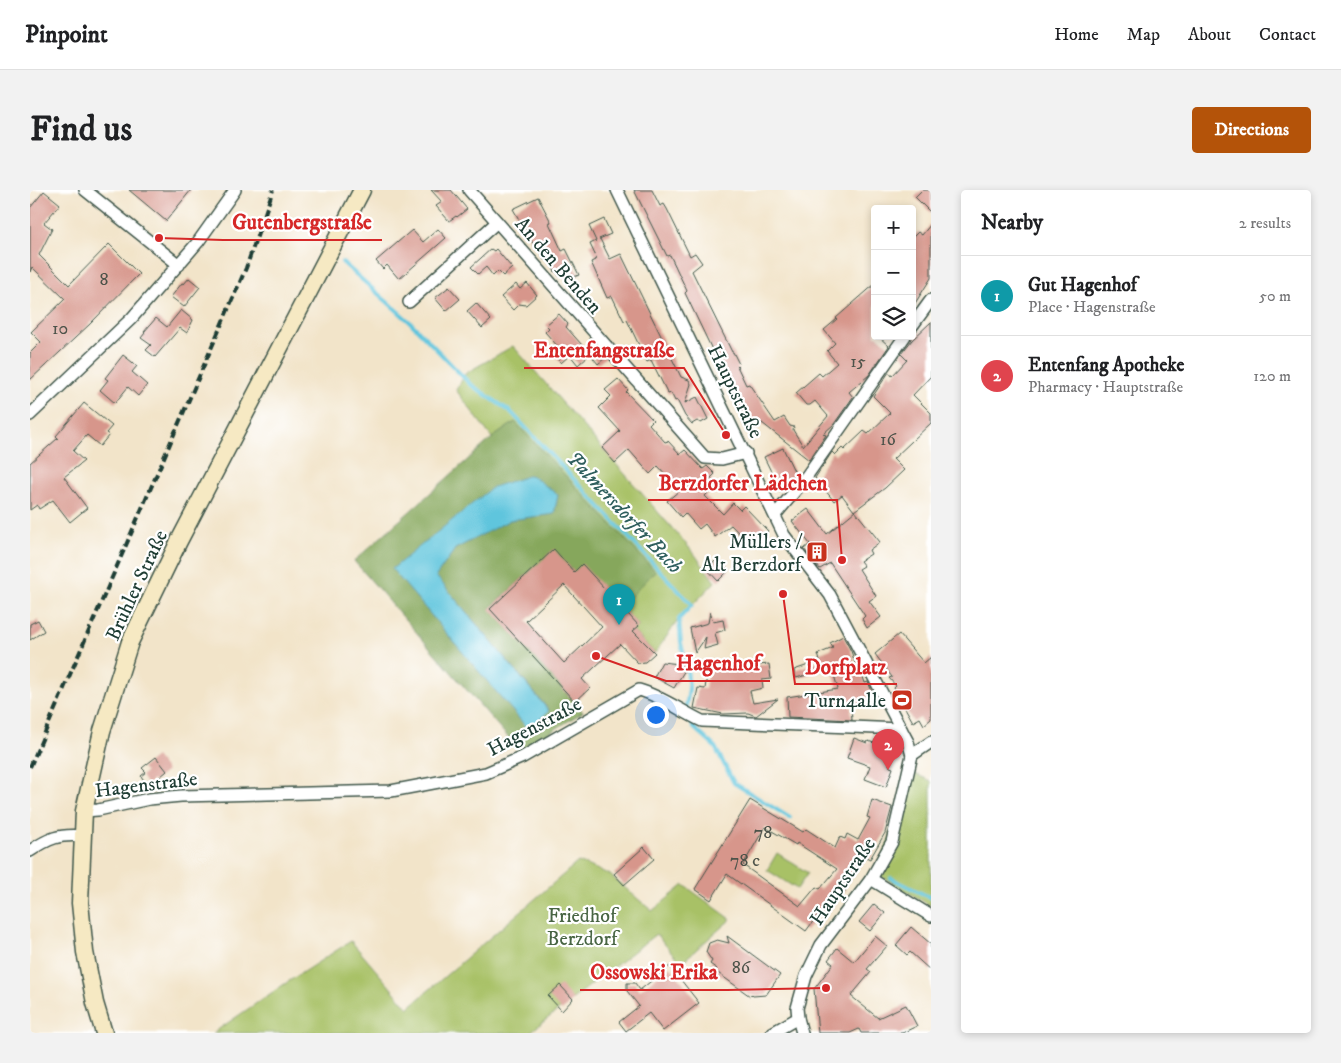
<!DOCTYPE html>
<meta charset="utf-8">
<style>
body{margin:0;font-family:"IM FELL DW Pica",serif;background:#f2f2f2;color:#202124}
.controls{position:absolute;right:15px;top:15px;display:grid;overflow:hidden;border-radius:5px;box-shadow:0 2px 8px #0003}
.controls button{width:45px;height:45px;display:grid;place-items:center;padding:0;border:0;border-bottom:1px solid #e0e0e0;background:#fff;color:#202124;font:25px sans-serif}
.you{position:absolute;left:625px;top:524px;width:18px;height:18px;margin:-12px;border:4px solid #fff;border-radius:50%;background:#1a73e8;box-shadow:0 0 0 8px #1a73e833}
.badge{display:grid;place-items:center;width:32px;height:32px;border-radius:50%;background:#b45309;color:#fff;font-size:16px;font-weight:700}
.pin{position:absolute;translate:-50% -41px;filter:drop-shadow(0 1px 2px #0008)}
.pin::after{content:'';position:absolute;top:26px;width:18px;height:15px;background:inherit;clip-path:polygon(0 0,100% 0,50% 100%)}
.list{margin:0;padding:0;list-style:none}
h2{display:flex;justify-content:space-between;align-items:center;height:65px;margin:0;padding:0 20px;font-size:21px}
h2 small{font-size:16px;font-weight:400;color:#757577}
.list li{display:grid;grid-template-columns:32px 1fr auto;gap:15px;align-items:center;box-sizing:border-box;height:80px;padding:0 20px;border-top:1px solid #e0e0e0}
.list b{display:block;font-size:19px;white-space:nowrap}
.list p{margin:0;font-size:16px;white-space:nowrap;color:#757577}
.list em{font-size:16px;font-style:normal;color:#757577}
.icon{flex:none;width:28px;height:28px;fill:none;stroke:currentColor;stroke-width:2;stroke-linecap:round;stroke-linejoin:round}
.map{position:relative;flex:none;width:901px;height:843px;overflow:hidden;border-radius:5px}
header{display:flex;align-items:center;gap:30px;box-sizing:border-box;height:70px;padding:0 25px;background:#fff;border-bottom:1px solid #e0e0e0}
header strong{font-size:24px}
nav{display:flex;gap:28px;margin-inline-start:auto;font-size:18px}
.intro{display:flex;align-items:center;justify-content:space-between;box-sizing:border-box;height:120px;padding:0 30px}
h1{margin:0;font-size:35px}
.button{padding:12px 22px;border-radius:5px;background:#b45309;color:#fff;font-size:18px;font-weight:700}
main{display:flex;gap:30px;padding:0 30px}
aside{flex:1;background:#fff;border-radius:5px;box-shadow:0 2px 8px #0003}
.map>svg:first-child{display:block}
.green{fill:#a8c166;stroke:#647f4d}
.forest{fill:#86a75b;stroke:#527248;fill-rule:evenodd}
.water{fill:#5fc5dd;stroke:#3f8188}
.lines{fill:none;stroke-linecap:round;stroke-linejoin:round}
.stream{stroke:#5fc5dd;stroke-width:4}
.building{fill:#d7968b;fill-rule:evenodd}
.minor-casing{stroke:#3f564a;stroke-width:14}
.secondary-casing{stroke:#3f564a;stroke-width:19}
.minor{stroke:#fff;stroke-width:11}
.secondary{stroke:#f6e9c3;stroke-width:16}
.rail{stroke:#1f3d34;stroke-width:4;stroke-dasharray:8 4;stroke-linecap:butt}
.labels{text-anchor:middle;stroke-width:4.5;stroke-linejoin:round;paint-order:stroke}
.number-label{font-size:18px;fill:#4d534a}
.street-label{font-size:20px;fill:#1f3d34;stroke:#fff}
.poi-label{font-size:20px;fill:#1f3d34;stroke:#fff;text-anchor:end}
.park-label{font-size:20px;fill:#486543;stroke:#fff}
.water-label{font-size:21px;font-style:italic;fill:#2f5f5e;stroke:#fff}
.leader{fill:none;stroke:#d62828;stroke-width:2}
.callout-dot{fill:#d62828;stroke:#fff;stroke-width:2}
.callout-label{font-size:21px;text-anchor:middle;font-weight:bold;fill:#d62828;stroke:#fff;stroke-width:4.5;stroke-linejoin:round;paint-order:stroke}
</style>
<header>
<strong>Pinpoint</strong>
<nav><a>Home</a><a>Map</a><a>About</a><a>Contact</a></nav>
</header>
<div class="intro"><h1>Find us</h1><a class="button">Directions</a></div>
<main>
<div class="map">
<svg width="901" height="843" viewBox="0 0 901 843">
<rect width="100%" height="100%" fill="#fff"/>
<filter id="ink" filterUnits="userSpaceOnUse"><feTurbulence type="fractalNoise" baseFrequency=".02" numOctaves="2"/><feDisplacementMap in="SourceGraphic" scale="10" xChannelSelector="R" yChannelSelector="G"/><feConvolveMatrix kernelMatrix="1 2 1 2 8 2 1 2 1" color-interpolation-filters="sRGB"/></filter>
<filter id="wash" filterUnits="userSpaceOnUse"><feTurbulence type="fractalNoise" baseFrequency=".0096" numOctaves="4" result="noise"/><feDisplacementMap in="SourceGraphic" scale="20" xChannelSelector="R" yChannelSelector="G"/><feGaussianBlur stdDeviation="1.12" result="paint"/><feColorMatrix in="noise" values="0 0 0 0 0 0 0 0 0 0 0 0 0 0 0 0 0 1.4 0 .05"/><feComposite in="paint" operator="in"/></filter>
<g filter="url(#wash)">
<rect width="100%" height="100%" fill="#f2e4c9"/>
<g class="green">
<polygon points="483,156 663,362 685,392 649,429 625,463 603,441 609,436 591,417 624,380 485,232 462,248 426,200 436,183"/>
<polygon points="881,582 901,591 901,716 847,684"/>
<polygon points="747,663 778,683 767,699 737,680"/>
<polygon points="548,672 579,684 622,721 654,695 701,729 651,773 626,744 499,843 183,843 253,795 321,751 378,818"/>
</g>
<path class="forest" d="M485,232L625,381L591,417L552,375L544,382L524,360L460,418L553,522L490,561L324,371L462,248ZM528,305L524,324L480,330L425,359L406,386L519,520L498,539L362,379Z"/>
<polygon class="water" points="501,285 528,305 524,324 480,330 425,359 406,386 519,521 498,539 362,379 463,297"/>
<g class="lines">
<g class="stream">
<polyline points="312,72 380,132 440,194 481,222 662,415 649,429 651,453 657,478 659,499 656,517 657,520"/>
<polyline points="660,528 663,537 685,557 704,593 760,628"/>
<polyline points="861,688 901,708"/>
</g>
</g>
<g id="blocks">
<g class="building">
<polygon points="99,0 161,0 136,31"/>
<polygon points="401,0 421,0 437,19 427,27 426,26 419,31 406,16 412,12"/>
<polygon points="604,0 622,0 630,16 634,14 637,19 660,66 665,63 672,73 662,81 702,162 703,162 709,174 707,176 716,195 719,194 745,232 754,227 760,236 764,237 763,240 773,256 798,226 785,211 780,215 776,215 766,203 789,183 792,186 807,173 797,161 805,153 794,140 807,129 806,128 845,94 845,146 848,146 859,156 839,185 819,202 823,207 804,234 793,244 796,245 779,270 732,233 720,239 655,103 657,101 640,65 637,66"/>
<polygon points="892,0 901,0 901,23 885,7"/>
<polygon points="14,1 30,14 14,33 22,39 9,65 39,95 79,54 109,84 60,134 0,190 0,163 11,152 1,142 35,109 2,77 0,82 0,18"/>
<polygon points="508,7 521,32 519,33 532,61 536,59 549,85 539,89 536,83 529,86 527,81 525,82 518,68 514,70 508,56 505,57 483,19"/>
<polygon points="574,29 581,44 569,49 570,49 580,69 591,64 651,187 659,190 661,194 655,213 667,207 678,229 671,233 667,231 662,234 655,226 647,210 645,211 641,203 638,204 621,170 617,172 597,130 594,131 582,106 577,108 561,72 567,69 560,54 566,51 559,36"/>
<polygon points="901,34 901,88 882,118 882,48 888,42 892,45"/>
<polygon points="408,39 416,48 369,89 357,75 353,79 346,71 382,40 393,52"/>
<polygon points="461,59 464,61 466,59 482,78 473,86 468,81 463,86 456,77 448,84 441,77"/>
<polygon points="159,88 170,97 154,117 141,107 152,93 154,94"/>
<polygon points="497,93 507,105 496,115 489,114 483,120 471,107 486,94 490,99"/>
<polygon points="419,97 430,109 416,121 405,108"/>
<polygon points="446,113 461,130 452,138 437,121"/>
<polygon points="151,120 163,130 157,143 150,138 125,167 116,160 121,155 111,148 115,143 114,142 126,128 137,137"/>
<polygon points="529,124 538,134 536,137 560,164 548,175 540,165 531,173 524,165 530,159 515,142 519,138 516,135"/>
<polygon points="901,132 901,186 883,205 901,223 901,233 863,269 874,280 855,298 824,321 812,305 804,311 785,288 802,262 805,265 812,258 814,260 834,241 838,244 860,223 843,206 859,182 862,186 877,170 871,164 882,150"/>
<polygon points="567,157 576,167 568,174 560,164"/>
<polygon points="93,165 107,176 102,182 117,195 108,206 98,197 85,213 70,200 78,190 75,188"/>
<polygon points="588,189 598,200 596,202 623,230 619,234 635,252 638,251 650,264 655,260 673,279 677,276 685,284 680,289 686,295 675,306 693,324 703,313 710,320 714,316 738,341 722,357 701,335 685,347 675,334 669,339 655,323 651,327 637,311 650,300 628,276 620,284 599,260 585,273 572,258 590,241 569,218 581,206 575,200"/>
<polygon points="54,213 82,236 76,243 79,245 70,256 57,245 43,261 54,271 34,287 57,318 40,332 23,310 9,319 7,315 0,320 0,273 28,248 26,246"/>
<polygon points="753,258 766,285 751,302 734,267"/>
<polygon points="778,319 797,344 825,321 850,352 839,360 841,364 830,371 834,376 829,379 846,406 839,411 851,427 837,438 832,429 835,426 800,373 790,379 774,359 780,354 762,331"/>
<path d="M524,359L544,382L552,374L609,436L603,441L625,463L615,472L608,473L590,454L552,489L560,498L545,512L460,419ZM534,395L572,437L534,473L496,431Z"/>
<polygon points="687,369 699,380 688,391 677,379"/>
<polygon points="680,422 683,432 693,430 695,440 685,443 688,455 674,459 676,447 665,463 660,438 678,433"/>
<polygon points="8,430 14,441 0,450 0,434"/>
<polygon points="869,444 894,473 901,467 901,529 894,535 890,528 883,532 864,498 866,496 859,488 862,487 845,464"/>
<polygon points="813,446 821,461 827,479 830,478 835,493 838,492 844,506 836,507 837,511 821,515 822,530 758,527 757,507 808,499 802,478 766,488 764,480 790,471 788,464 803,458 800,453"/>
<polygon points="632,472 658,475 644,498 624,487"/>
<polygon points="739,474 741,489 732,490 733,498 720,501 723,513 748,509 726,526 718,523 693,524 664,518 668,498 675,499 678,477 709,481 708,477"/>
<polygon points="824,548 837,553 838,551 844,553 845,550 864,557 859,574 860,577 863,578 856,597 835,589 840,576 817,568"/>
<polygon points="126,567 137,581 124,592 123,590 117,595 111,586 116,582 112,578"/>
<path d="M720,610L773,642L776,639L805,658L810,647L815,649L817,644L828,650L840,628L837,627L842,610L862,617L855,643L840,669L836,667L812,697L816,700L794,726L790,722L776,741L697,684L681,710L665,699ZM735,637L766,655L767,653L807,679L790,699L786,697L770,716L713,675Z"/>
<polygon points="614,657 624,669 594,695 584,684"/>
<polygon points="844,714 855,723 840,741 829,732"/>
<polygon points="881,737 901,754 901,781 880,762 877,765 866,755"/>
<polygon points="697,746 750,785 736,805 723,806 721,804 720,806 685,781 687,779 680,774 682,771 676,762 679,753 687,750 699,753"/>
<polygon points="845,746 857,756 837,779 841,782 821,806 848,828 876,815 887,836 872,843 831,843 829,839 820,843 788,843 784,799 803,774 798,770 807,758 824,772"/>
<polygon points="640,776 669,813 633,841 619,823 596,841 589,832 609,816 597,801 597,793 605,793 610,800"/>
<polygon points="530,795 543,809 532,821 518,806"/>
</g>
</g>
</g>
<g filter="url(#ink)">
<use href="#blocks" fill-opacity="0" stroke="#3f564a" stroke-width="1"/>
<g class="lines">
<g class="minor-casing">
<g id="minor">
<polyline points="55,0 149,75"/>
<polyline points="439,0 675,268 692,269 716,263"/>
<polyline points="587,0 754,345 800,405 878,552 882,565 862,652 841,689 791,755 776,786 767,818 768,828 772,843"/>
<polyline points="379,112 467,32"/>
<polyline points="882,136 901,110"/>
<polyline points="0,225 101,129 168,52 205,0"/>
<polyline points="745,325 771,294 875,146"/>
<polyline points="882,565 901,552"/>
<path d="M54,621L68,620L119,609L151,606L361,601L456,583L493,567L609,500C631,506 651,521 672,531L871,539"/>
<path d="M0,661C19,648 29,644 52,646"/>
<polyline points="841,689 901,726"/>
<polyline points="742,843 768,828"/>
</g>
</g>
<g class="secondary-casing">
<polyline id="secondary" points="74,843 65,813 55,762 50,713 54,621 72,541 100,452 149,351 332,0"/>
</g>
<use href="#minor" class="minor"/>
<use href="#secondary" class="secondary"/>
<polyline class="rail" points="0,577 216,78 243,0"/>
</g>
</g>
<defs>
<g id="building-square" transform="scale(1.125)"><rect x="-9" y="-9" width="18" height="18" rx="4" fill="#c8321e" stroke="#fff"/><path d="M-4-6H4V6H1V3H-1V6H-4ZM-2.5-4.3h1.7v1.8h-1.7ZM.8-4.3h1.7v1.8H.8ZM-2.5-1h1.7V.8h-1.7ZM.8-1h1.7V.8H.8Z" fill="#fff"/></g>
<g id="stadium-square" transform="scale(1.125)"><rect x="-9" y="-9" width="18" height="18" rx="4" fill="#c8321e" stroke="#fff"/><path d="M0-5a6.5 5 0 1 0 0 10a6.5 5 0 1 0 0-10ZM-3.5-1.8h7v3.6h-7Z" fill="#fff"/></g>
</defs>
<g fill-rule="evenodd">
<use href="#building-square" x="787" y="362"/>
<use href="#stadium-square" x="872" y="510"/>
</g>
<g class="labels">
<g class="number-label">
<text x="74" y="95">8</text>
<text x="30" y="144">10</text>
<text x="828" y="177">15</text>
<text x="858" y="255">16</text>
<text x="733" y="648">78</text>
<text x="715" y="676">78 c</text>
<text x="711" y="783">86</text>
</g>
<g class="street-label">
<text transform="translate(529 75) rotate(49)" y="7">An den Benden</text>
<text transform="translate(706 201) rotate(64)" y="7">Hauptstraße</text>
<text transform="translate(106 395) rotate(-65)" y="7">Brühler Straße</text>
<text transform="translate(504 536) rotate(-28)" y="7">Hagenstraße</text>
<text transform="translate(116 594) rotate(-7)" y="7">Hagenstraße</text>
<text transform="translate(812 691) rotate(-56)" y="7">Hauptstraße</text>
</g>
<g class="poi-label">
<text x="771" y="358">Müllers /<tspan x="771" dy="23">Alt Berzdorf</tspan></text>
<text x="856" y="517">Turn4alle</text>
</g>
<g class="park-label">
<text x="552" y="732">Friedhof<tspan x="552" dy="23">Berzdorf</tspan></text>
</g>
<g class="water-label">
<text transform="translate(595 322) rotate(47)" y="7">Palmersdorfer Bach</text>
</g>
</g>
<path class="leader" d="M129 48L193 50H352M696 245L654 178H494M812 370L807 310H618M566 466L636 491H740M753 404L765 494H867M796 798L697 800H550"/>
<g class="callout-dot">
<circle cx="129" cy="48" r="5"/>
<circle cx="696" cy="245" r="5"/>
<circle cx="812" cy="370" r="5"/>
<circle cx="566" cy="466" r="5"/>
<circle cx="753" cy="404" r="5"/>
<circle cx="796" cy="798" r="5"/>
</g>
<g class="callout-label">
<text x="272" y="39">Gutenbergstraße</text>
<text x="574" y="167">Entenfangstraße</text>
<text x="713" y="300">Berzdorfer Lädchen</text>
<text x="688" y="480">Hagenhof</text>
<text x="816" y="484">Dorfplatz</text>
<text x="624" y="789">Ossowski Erika</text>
</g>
</svg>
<div class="controls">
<button>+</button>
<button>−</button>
<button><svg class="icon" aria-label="layers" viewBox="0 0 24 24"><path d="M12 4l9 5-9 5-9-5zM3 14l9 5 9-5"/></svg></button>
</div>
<div class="you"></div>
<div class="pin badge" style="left:589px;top:435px;background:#0f9aa8">1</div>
<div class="pin badge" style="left:858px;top:580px;background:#e0444e">2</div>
</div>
<aside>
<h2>Nearby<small>2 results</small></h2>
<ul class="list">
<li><span class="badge" style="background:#0f9aa8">1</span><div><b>Gut Hagenhof</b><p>Place · Hagenstraße</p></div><em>50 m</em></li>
<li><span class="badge" style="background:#e0444e">2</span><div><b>Entenfang Apotheke</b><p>Pharmacy · Hauptstraße</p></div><em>120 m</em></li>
</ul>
</aside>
</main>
